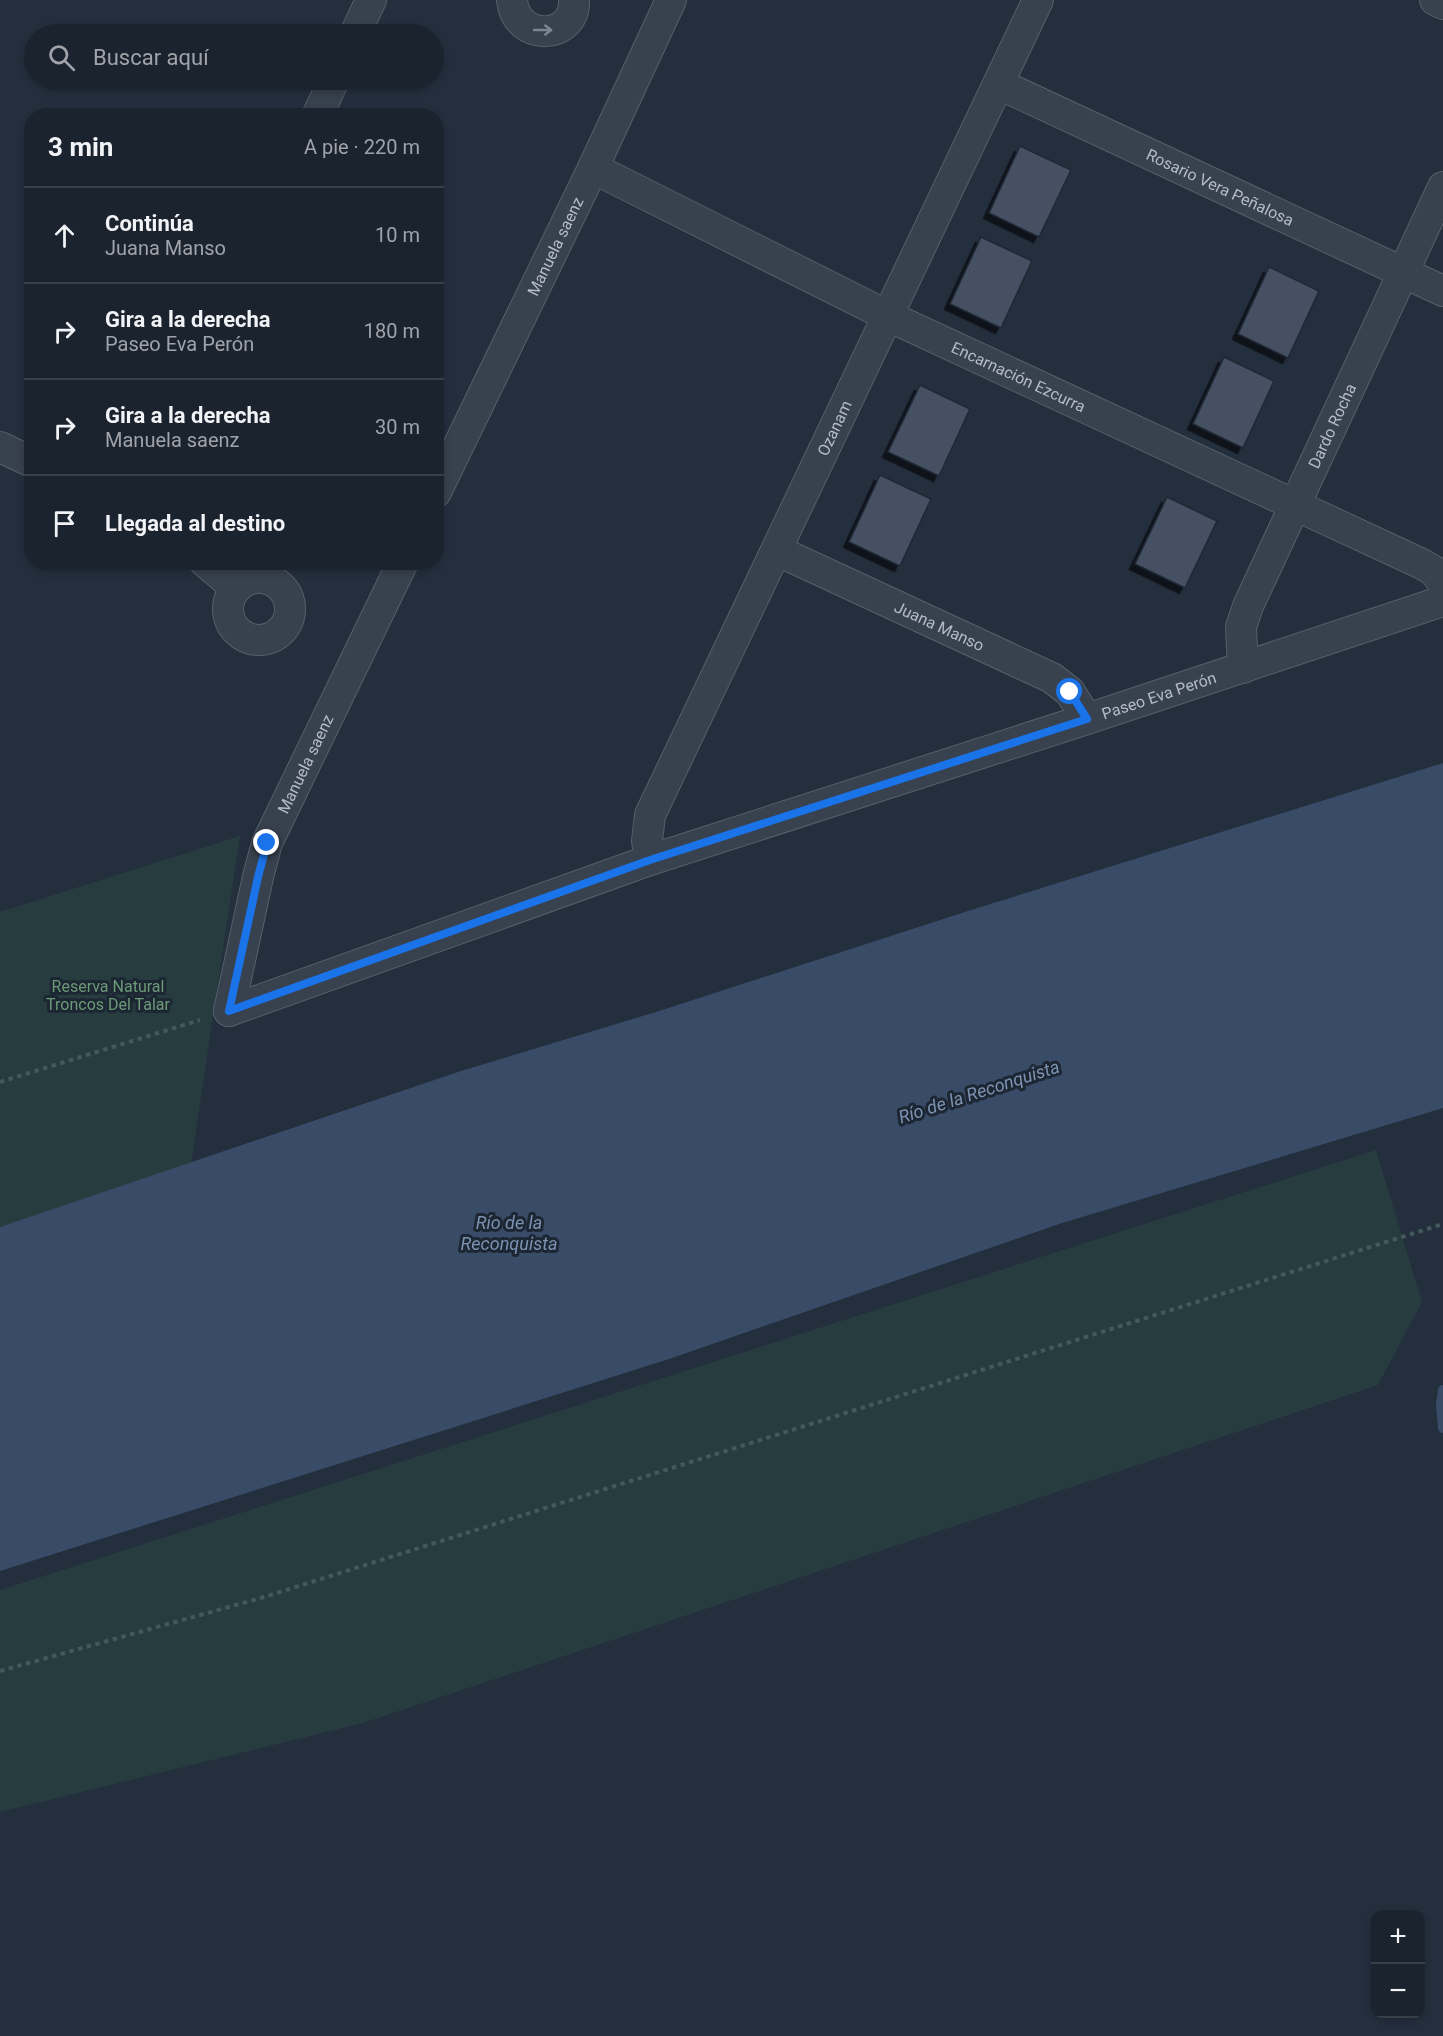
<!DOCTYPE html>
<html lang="es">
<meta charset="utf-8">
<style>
body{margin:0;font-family:Roboto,sans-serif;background:#282f3a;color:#f1f3f6}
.controls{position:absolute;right:18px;bottom:18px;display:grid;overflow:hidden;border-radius:12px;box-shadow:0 3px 9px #0003}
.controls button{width:54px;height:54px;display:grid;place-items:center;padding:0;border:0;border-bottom:2px solid #39404a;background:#1b232e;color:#f1f3f6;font:30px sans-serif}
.stop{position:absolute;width:18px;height:18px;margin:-14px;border:4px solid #1a73e8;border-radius:50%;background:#fff}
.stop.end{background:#1a73e8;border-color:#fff;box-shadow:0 2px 6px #0008}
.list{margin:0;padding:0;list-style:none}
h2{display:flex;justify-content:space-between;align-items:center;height:78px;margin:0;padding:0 24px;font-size:26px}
h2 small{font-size:20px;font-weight:400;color:#a0a4aa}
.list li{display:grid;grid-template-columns:39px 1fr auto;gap:18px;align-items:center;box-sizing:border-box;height:96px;padding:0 24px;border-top:2px solid #39404a}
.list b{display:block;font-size:22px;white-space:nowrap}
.list p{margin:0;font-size:20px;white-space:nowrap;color:#a0a4aa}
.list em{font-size:20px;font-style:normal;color:#a0a4aa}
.icon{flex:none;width:33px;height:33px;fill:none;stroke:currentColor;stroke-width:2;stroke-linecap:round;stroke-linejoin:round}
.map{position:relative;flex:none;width:1443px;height:2036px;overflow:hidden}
.search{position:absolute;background:#1b232e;box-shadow:0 3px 9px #0003;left:24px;top:24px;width:420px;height:66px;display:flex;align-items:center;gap:15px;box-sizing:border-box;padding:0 21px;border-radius:33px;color:#a0a4aa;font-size:22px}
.panel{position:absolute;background:#1b232e;box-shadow:0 3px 9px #0003;left:24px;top:108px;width:420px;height:462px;border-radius:24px}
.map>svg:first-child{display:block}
.green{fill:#263c3f}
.water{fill:#394c67}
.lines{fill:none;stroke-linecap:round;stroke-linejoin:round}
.stream{stroke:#394c67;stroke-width:10}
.building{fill:#455162;stroke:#1f2835;stroke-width:1.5;filter:url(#shadow)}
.street-casing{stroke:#565f6c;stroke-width:32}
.path{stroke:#44595c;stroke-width:4;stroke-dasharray:4.5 4.5;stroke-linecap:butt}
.street{stroke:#38414e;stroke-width:30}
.oneway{stroke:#7c8592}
.route{stroke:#1a73e8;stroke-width:8}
.labels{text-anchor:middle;stroke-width:6;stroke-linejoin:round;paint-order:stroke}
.street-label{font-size:16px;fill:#b4bcc9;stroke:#1d2633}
.park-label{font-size:16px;fill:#6b9a76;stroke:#1d2633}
.water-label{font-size:18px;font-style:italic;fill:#7c92b1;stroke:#1d2633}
</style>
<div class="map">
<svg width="1443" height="2036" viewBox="0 0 1443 2036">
<defs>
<filter id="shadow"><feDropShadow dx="-5.5" dy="5.5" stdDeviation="0" flood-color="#0009"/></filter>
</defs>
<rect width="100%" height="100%" fill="#242f3e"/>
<g class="green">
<polygon points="240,836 191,1164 0,1227 0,912"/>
<polygon points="1376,1150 1422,1302 1378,1385 363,1723 0,1812 0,1590"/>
</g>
<polygon class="water" points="1443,763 1443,1108 1059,1224 669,1359 0,1571 0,1227 461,1071 656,1012 968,911"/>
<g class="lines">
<polyline class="stream" points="1443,1390 1441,1405 1443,1428"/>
</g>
<g class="building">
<polygon points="1020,146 1071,170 1039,237 989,213"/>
<polygon points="981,237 1032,261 1001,328 950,304"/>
<polygon points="1269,267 1319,291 1288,358 1238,334"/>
<polygon points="1224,357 1274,381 1243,448 1193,424"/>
<polygon points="920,385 970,409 939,476 888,452"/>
<polygon points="880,475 931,499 900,566 849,542"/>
<polygon points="1167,497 1217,521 1185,588 1135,564"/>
</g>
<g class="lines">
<g class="street-casing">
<g id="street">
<path d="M512,0C516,43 576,40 574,0"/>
<polyline points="1435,0 1443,4"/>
<polyline points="355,34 371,0"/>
<path id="s1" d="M999,84L1443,291"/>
<polyline points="317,116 334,80"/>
<path id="s2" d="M593,168L888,316L1422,564L1434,571L1443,583"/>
<polyline points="0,447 32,462"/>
<path id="s3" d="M436,492L593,168L671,0"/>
<path id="s4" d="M778,551L1052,678L1070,692L1087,719"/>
<polyline points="205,562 236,588"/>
<circle cx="259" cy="609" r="31"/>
<path id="s5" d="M1243,668L1241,627L1248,606L1443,187"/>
<path id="s6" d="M650,860L647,841L650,815L1038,0"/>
<path id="s7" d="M229,1011L650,860L1087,719L1443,601"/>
<path id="s8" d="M229,1011L258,877L267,843L403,562"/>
</g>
</g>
<g class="path">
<polyline points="0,1082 200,1020"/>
<polyline points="0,1671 261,1598 1443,1224"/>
</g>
<use href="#street" class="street"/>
</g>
<defs><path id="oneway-shaft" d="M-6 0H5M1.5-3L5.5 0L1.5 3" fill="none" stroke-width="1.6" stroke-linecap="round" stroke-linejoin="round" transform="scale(1.5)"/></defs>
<use class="oneway" href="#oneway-shaft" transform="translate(543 30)"/>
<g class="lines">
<polyline class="route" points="267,843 258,877 229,1011 650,860 1087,719 1070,692"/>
</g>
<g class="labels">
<g class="street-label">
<text dy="6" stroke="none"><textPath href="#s1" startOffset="244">Rosario Vera Peñalosa</textPath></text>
<text dy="6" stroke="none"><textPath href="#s3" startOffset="273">Manuela saenz</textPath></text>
<text dy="6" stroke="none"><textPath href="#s2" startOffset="474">Encarnación Ezcurra</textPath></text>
<text dy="6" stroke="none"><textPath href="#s5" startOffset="262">Dardo Rocha</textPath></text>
<text dy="6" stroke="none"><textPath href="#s6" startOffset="474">Ozanam</textPath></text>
<text dy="6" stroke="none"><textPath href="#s4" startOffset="178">Juana Manso</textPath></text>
<text dy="6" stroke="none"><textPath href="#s7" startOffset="982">Paseo Eva Perón</textPath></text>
<text dy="6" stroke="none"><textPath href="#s8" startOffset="260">Manuela saenz</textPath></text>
</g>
<g class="park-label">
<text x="108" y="992">Reserva Natural<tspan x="108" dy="18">Troncos Del Talar</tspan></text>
</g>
<g class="water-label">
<text transform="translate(979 1092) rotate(-18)" y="6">Río de la Reconquista</text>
<text x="509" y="1229">Río de la<tspan x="509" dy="21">Reconquista</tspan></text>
</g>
</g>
</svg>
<div class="controls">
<button>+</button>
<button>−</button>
</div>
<div class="stop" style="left:1070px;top:692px"></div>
<div class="stop end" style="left:267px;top:843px"></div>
<div class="search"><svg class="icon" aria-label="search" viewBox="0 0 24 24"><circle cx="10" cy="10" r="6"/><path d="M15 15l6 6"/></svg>Buscar aquí</div>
<section class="panel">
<h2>3 min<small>A pie · 220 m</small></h2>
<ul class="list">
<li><svg class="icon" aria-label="ahead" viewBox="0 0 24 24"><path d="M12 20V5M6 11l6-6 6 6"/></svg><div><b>Continúa</b><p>Juana Manso</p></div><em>10 m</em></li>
<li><svg class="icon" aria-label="right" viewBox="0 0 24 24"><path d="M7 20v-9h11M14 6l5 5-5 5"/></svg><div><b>Gira a la derecha</b><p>Paseo Eva Perón</p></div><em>180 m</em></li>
<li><svg class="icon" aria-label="right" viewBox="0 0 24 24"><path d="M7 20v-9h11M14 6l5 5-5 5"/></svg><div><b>Gira a la derecha</b><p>Manuela saenz</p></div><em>30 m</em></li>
<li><svg class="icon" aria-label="arrive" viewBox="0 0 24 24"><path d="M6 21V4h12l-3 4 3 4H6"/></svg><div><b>Llegada al destino</b></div></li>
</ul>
</section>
</div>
